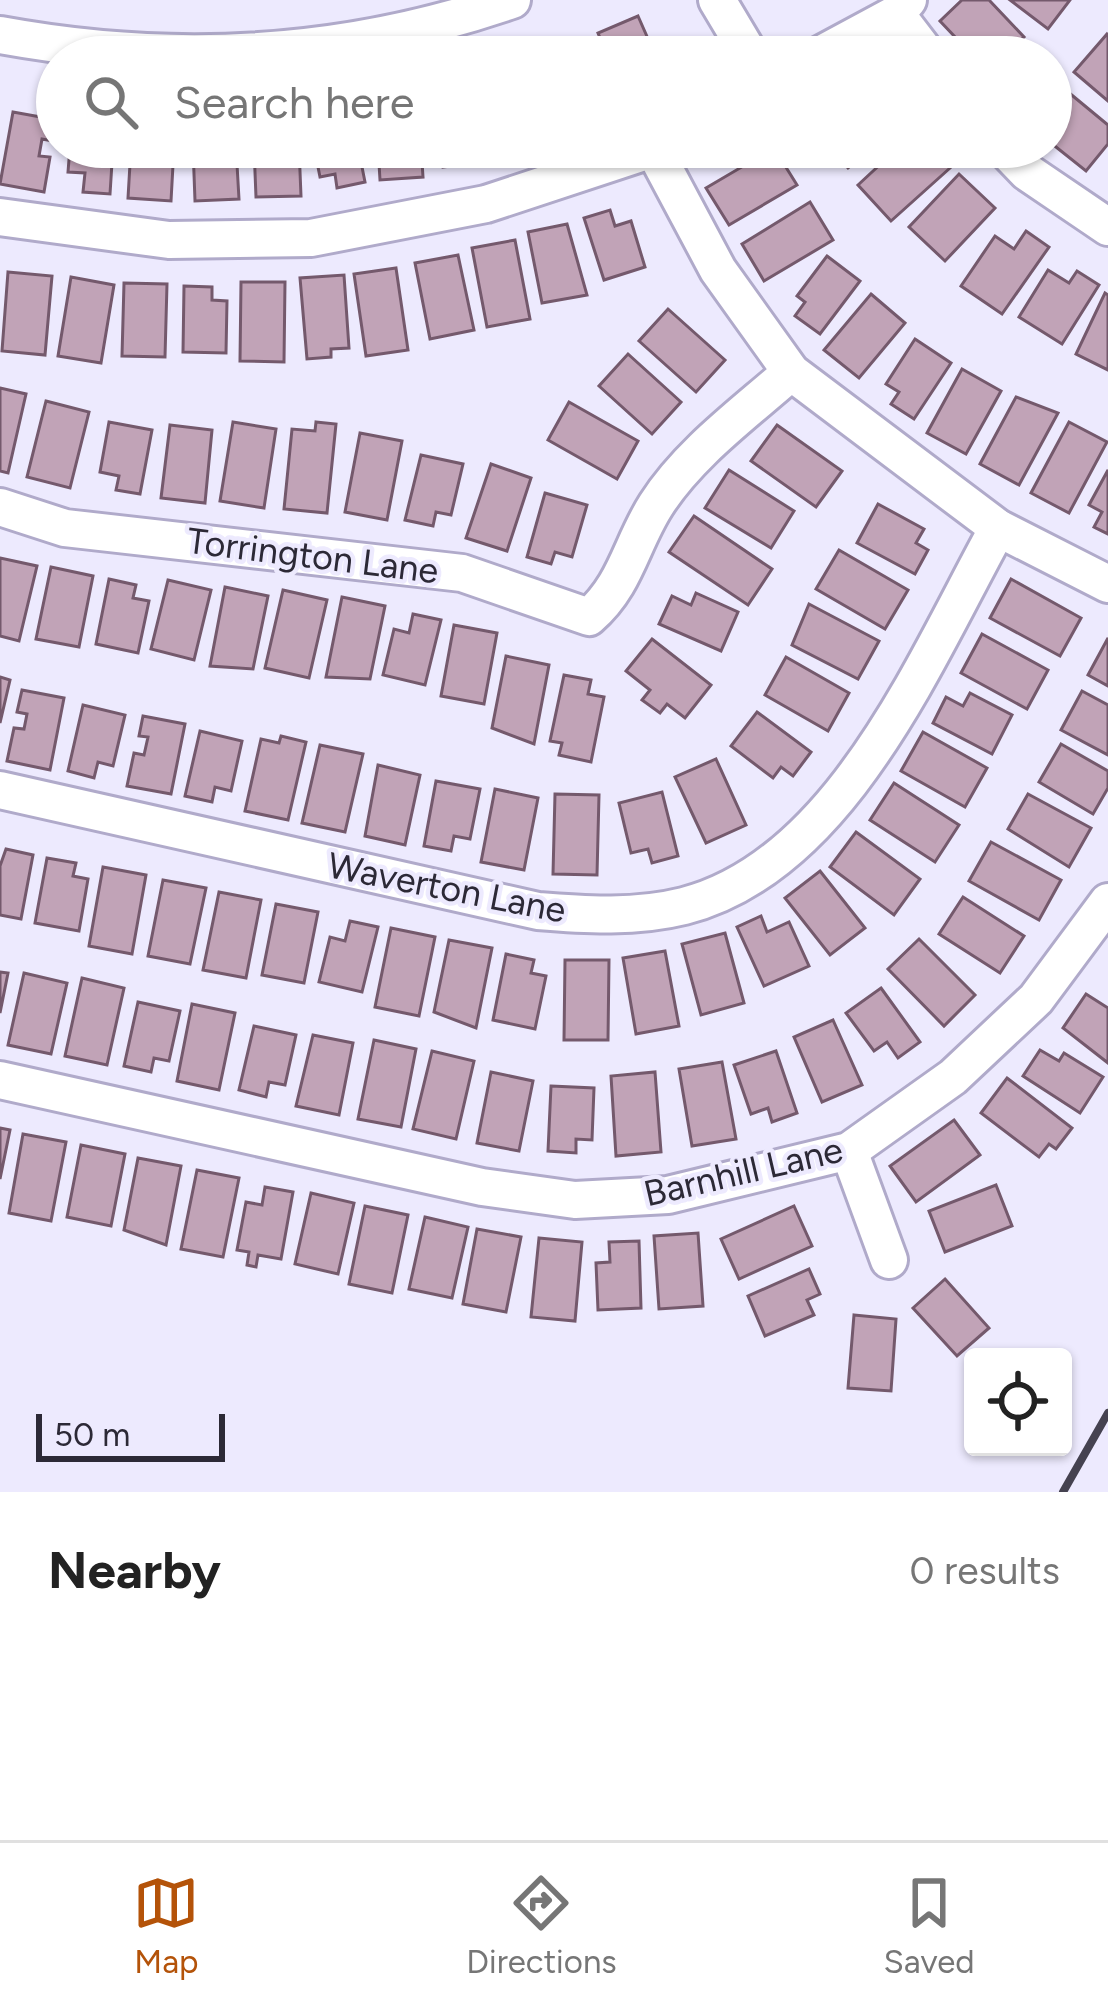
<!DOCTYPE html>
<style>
body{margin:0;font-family:Figtree,sans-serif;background:#f6f6f6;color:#222}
.controls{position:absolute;right:36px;bottom:36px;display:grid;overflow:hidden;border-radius:12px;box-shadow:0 3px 9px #0004}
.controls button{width:108px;height:108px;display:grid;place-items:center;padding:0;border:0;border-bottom:3px solid #e0e0e0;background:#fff;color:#222;font:60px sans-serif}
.scale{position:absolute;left:36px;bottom:30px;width:189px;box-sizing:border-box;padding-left:12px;border:6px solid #2c2936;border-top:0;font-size:33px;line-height:42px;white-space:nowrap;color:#2c2936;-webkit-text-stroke:9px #edeafe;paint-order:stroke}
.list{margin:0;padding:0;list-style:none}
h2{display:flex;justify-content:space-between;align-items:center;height:156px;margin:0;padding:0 48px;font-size:51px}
h2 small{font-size:39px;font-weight:400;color:#767676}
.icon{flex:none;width:66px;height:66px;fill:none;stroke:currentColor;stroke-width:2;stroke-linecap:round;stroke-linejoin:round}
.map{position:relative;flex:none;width:1108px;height:1492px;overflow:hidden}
.search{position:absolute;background:#fff;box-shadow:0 3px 9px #0004;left:36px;right:36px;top:36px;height:132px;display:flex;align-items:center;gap:30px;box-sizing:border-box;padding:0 42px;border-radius:66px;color:#767676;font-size:45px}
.sheet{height:348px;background:#fff}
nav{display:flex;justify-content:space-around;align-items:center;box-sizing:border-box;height:168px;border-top:3px solid #e0e0e0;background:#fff;font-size:33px;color:#767676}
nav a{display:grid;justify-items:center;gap:6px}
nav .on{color:#b45309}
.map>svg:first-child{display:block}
.building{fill:#c1a3b7;stroke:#74596c;stroke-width:3}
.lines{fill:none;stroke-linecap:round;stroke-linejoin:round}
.minor-casing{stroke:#b0aaca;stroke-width:42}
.minor{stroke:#fff;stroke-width:36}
.rail{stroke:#454250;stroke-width:8}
.labels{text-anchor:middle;stroke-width:9;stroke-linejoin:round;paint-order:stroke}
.street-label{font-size:36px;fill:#2c2936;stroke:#edeafe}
</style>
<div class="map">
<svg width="1108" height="1492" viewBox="0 0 1108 1492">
<rect width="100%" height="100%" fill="#edeafe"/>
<g class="building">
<polygon points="962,0 989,0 1024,37 1003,57 974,57 940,21"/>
<polygon points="1010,0 1070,0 1048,29"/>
<polygon points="638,16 656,57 608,57 598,33"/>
<polygon points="1107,34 1108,35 1108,101 1074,72"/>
<polygon points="1056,82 1108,125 1108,144 1086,171 1051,143"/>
<polygon points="13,112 57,120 53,141 42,139 39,156 50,157 44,192 0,184"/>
<polygon points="70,147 113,147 110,194 83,192 85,173 68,172"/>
<polygon points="131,147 174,147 171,201 128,198"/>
<polygon points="193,147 236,147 239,199 195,201"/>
<polygon points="254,147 299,147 301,196 256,197"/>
<polygon points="314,147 358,147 365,182 337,188 335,174 320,177"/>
<polygon points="378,147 421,147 423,177 380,180"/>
<polygon points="440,147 484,147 486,161 443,167"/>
<polygon points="830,147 873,147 848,168"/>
<polygon points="899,147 930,147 950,168 891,221 858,185"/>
<polygon points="774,148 797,185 729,225 706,188"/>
<polygon points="959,174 995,208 945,261 909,227"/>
<polygon points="810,202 833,240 764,281 742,244"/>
<polygon points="610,210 615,226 631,221 645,267 604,280 584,218"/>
<polygon points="567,224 587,295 542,303 528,232"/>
<polygon points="1026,231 1049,247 1002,314 961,286 995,236 1014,249"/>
<polygon points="515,240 530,319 487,327 472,248"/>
<polygon points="458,255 474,330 430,339 415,263"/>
<polygon points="827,256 860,281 820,334 795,316 805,302 797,296"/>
<polygon points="396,268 408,350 366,356 354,274"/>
<polygon points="1048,270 1069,283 1077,271 1099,285 1062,344 1019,317"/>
<polygon points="8,272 52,276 45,355 2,351"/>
<polygon points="344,275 349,348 331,349 331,357 307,359 300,278"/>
<polygon points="71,277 114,285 101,363 58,356"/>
<polygon points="241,282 285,282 284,362 240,361"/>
<polygon points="124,283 167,284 165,357 122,356"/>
<polygon points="184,286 212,287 212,300 227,301 226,353 183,352"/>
<polygon points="1105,293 1108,295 1108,370 1076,354"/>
<polygon points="871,294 905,323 859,378 824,350"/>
<polygon points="668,309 725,360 696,392 639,341"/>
<polygon points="915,339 951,363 914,419 891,404 899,392 886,384"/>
<polygon points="628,354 681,402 652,434 599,386"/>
<polygon points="962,369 1001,391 966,454 927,433"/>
<polygon points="0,388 26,394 8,473 0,471"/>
<polygon points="1016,397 1058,413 1019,485 980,464"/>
<polygon points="46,401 89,412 70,488 27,477"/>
<polygon points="569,402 638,441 617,479 548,440"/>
<polygon points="109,422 152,430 140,494 116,490 119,476 100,472"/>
<polygon points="233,422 276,429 264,508 220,501"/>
<polygon points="316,422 336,424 327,513 284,509 292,429 315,431"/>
<polygon points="1069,422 1107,442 1069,513 1031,493"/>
<polygon points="170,425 212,430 205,503 161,498"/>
<polygon points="777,425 842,471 816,507 751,461"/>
<polygon points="360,433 402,441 387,520 345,512"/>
<polygon points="421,455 463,464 451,515 436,512 433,526 405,520"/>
<polygon points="491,464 531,478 507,551 466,538"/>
<polygon points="729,470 794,511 771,548 705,508"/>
<polygon points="1108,470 1108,534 1094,527 1102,512 1089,505"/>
<polygon points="545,493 587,505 572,557 555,552 551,564 527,557"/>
<polygon points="878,504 924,529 916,543 928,550 915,574 857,543"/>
<polygon points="694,516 772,569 748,605 669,552"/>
<polygon points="839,550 908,590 885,629 816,589"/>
<polygon points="0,558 37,566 19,641 0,636"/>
<polygon points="51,567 93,576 79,647 36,639"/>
<polygon points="109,579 136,585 133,598 149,601 138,653 96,644"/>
<polygon points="1011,579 1081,618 1060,656 990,618"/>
<polygon points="168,580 211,590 194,660 151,649"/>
<polygon points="225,587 268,596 253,669 210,666"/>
<polygon points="283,590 327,600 309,678 265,668"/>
<polygon points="696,593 738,612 721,651 659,624 672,596 691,605"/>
<polygon points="342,597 385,606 370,679 326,677"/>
<polygon points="809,604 879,641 858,679 792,645"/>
<polygon points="413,614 441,620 425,685 383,675 394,629 409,633"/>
<polygon points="454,625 497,633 484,704 441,696"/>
<polygon points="982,634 1048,670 1027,709 961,673"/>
<polygon points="1108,638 1108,686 1088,675"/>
<polygon points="652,639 711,685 685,718 667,704 660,713 642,700 650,690 626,671"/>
<polygon points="506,656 549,665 534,744 492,728"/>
<polygon points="786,657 849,693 828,731 765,695"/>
<polygon points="564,675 591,680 588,694 604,697 591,762 559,755 562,743 550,741"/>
<polygon points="0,677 10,680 0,723"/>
<polygon points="22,690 64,698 50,770 7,761 14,728 24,729 27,714 17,712"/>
<polygon points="1082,691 1108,705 1108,755 1061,730"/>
<polygon points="970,693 1012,715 992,754 933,723 946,697 963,706"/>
<polygon points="83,705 125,715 113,766 98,762 94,778 68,771"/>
<polygon points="757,712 811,752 793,776 781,767 773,778 731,746"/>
<polygon points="143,716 185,724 171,794 127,786 134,753 144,755 148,737 139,736"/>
<polygon points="200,731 242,741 231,791 215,787 212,802 185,796"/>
<polygon points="923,732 987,768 965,807 901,771"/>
<polygon points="281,736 306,742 288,820 245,811 261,739 279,743"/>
<polygon points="1061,744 1108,771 1108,788 1093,814 1039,782"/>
<polygon points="320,745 363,754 345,832 302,823"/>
<polygon points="716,759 746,825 706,843 675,777"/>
<polygon points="378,765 420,775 405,845 365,836"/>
<polygon points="436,781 480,789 470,839 454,836 451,851 424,846"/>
<polygon points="894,783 959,825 935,862 870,820"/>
<polygon points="495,789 538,798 524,870 481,862"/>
<polygon points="662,792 678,856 652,863 648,849 631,853 619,803"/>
<polygon points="555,794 599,795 597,875 553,874"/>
<polygon points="1028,794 1091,828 1069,867 1008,829"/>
<polygon points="856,832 920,879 894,915 830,867"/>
<polygon points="991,842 1061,880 1039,920 969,881"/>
<polygon points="6,849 33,855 21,919 0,915 0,866"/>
<polygon points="47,858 76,863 73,876 88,879 79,931 35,923"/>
<polygon points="103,867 146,875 132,954 89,946"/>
<polygon points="820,871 865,928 830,955 785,898"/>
<polygon points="163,880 206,888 190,964 148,956"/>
<polygon points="219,892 261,900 246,978 203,970"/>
<polygon points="963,897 1024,936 1000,973 939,934"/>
<polygon points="276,904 318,912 304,983 262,975"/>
<polygon points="761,916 767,932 789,922 809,966 764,986 737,927"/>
<polygon points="350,921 378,927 362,992 319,982 330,937 345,941"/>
<polygon points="391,928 435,937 419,1016 375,1007"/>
<polygon points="725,933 744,1003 701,1015 682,944"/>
<polygon points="919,939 975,995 944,1026 888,969"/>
<polygon points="449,940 492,948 476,1028 434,1012"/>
<polygon points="665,951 679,1026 636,1034 623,958"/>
<polygon points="506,954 534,960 531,973 546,976 535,1029 493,1020"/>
<polygon points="565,960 609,960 608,1040 564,1040"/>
<polygon points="0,972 8,973 0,1013"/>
<polygon points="24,973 67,983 51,1054 8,1045"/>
<polygon points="82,978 124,988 107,1065 65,1056"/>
<polygon points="881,988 920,1042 898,1058 887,1042 874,1051 846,1013"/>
<polygon points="1086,994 1108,1008 1108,1063 1063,1028"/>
<polygon points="138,1002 180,1011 169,1061 154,1058 151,1072 124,1066"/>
<polygon points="192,1004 235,1013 219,1090 177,1081"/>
<polygon points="833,1020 862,1085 822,1102 794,1037"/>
<polygon points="254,1026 296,1035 285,1085 269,1082 266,1097 239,1090"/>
<polygon points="313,1035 353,1043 339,1115 296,1106"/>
<polygon points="374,1040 416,1049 401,1127 358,1119"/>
<polygon points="1040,1050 1059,1061 1064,1053 1103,1077 1080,1113 1023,1076"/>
<polygon points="432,1051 474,1061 456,1139 413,1129"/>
<polygon points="776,1051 797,1113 772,1122 768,1108 751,1114 734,1065"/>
<polygon points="722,1062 736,1139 692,1146 679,1069"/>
<polygon points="491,1072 533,1081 519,1151 477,1143"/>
<polygon points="655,1072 661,1152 616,1156 611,1076"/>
<polygon points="1007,1078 1072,1128 1056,1149 1049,1144 1039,1157 981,1113"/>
<polygon points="551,1086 594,1088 592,1140 576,1139 576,1153 548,1151"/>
<polygon points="954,1120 980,1155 916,1202 890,1166"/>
<polygon points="0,1128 10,1130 0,1179"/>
<polygon points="23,1134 66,1142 51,1221 9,1213"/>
<polygon points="81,1145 125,1154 111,1226 67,1217"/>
<polygon points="138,1158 181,1166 166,1245 124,1230"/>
<polygon points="197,1170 239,1178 223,1257 181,1249"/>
<polygon points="996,1185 1012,1226 945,1252 929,1211"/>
<polygon points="265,1187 293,1192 281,1259 258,1255 256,1267 247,1265 249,1252 237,1250 246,1202 262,1205"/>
<polygon points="311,1193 354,1203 338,1274 295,1264"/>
<polygon points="365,1206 408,1215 392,1293 349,1284"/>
<polygon points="794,1206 812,1246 739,1279 721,1239"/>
<polygon points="425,1217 468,1227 452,1298 409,1289"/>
<polygon points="477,1229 521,1237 506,1312 463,1304"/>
<polygon points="698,1233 703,1306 659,1309 654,1236"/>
<polygon points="539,1238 582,1242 575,1321 531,1317"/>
<polygon points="639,1241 641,1308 598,1310 596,1263 610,1262 609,1242"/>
<polygon points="809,1269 820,1294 807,1300 814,1315 765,1336 748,1296"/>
<polygon points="945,1279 989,1328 957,1356 913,1308"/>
<polygon points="854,1315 896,1319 891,1391 848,1388"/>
</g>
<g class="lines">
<g class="minor-casing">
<g id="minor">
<polyline points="717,0 751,57"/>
<polyline points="896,14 929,57"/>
<path d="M0,35C174,67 344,58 512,0"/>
<polyline points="816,57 896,14 908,0"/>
<polyline points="1003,147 1027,172 1108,227"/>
<polyline points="654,150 718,270 791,372 998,528 1108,584"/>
<polyline points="0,217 169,240 311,238 486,204 659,147"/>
<path d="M0,507L65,528L462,573L589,617C626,585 631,544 656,505C689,453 746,412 791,372"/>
<path d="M0,790L538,911C586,915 636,918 684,906C841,866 926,658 998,528"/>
<polyline points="0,1080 482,1187 575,1200 668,1195 849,1151 953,1077 1036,999 1108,902"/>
<polyline points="849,1151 889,1260"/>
</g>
</g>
<use href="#minor" class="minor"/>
<polyline class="rail" points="1063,1492 1108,1413"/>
</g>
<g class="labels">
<g class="street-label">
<text transform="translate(313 555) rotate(7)" y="13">Torrington Lane</text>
<text transform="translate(447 887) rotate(11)" y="13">Waverton Lane</text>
<text transform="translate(743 1171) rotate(-13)" y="13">Barnhill Lane</text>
</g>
</g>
</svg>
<div class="controls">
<button><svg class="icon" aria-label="locate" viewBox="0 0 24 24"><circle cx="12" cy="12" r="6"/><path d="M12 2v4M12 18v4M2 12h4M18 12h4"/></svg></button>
</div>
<div class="scale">50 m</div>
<div class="search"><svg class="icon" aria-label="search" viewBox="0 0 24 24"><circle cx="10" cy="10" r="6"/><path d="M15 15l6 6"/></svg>Search here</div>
</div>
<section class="sheet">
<h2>Nearby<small>0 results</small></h2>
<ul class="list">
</ul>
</section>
<nav>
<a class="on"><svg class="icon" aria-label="map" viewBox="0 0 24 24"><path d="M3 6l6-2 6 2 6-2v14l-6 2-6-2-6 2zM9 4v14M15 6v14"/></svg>Map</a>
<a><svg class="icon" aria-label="directions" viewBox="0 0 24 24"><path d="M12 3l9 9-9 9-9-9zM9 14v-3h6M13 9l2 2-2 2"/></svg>Directions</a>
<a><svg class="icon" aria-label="saved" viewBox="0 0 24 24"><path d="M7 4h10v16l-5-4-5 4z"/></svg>Saved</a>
</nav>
